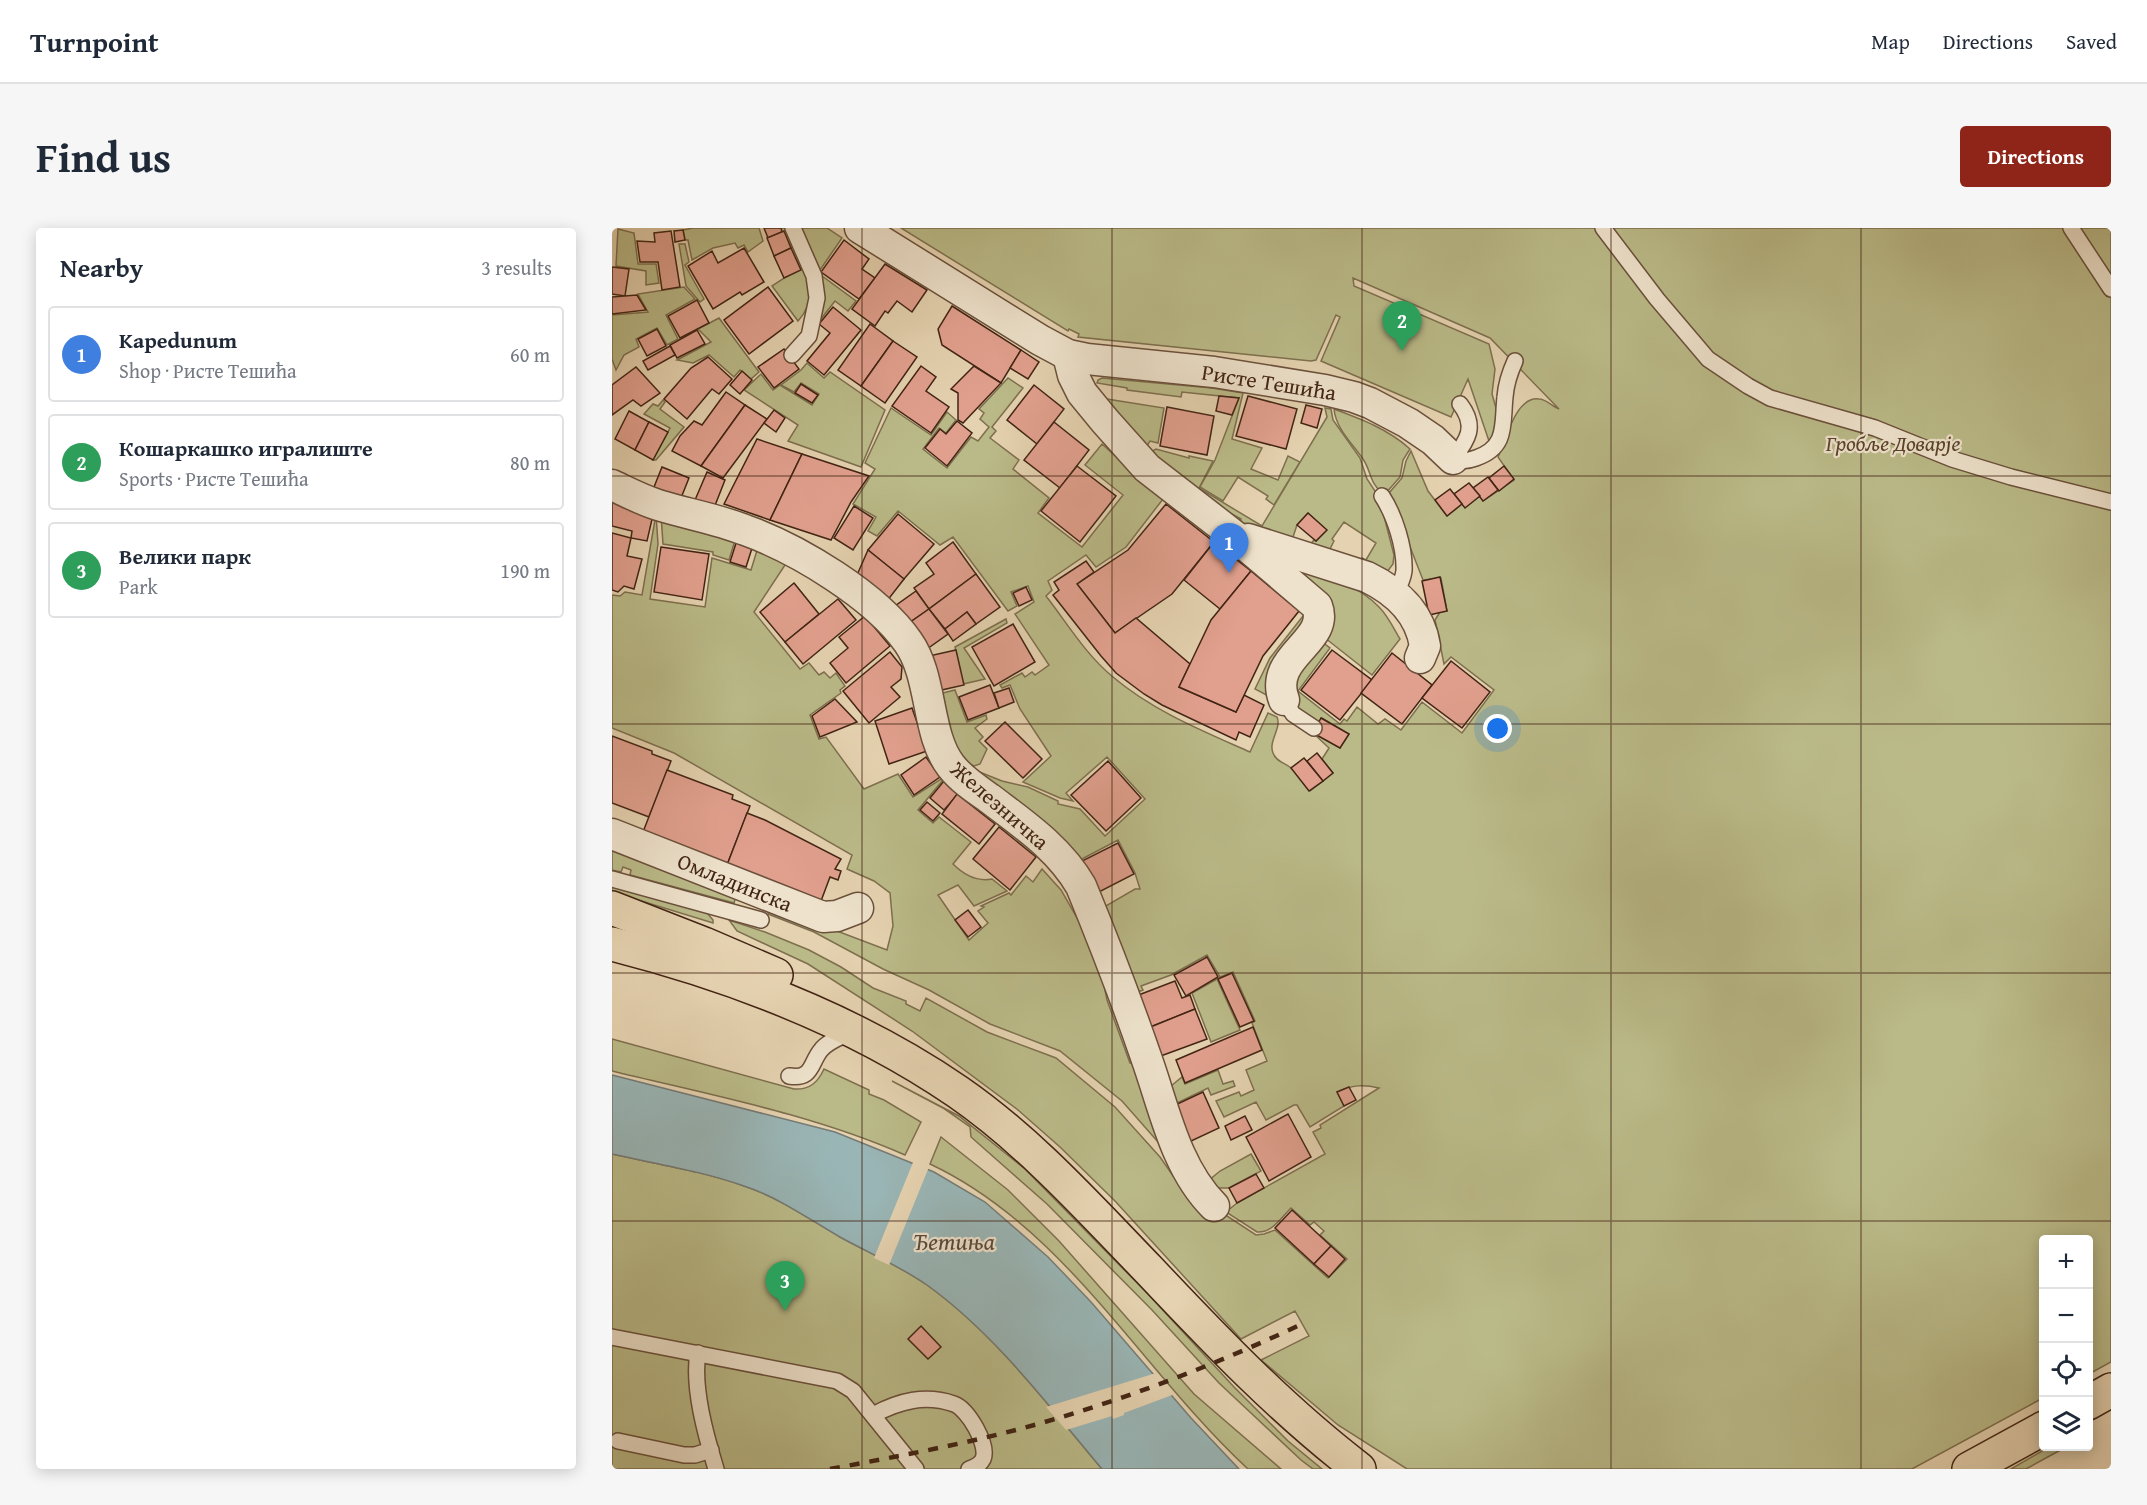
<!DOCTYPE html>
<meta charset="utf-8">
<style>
body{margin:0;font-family:"Gentium Book Plus",serif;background:#f6f6f7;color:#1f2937}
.controls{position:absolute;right:18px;bottom:18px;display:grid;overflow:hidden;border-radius:6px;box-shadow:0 3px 15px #0003}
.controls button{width:54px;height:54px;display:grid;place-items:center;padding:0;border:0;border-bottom:2px solid #e0e1e3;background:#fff;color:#1f2937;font:30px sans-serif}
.you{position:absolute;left:886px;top:501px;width:21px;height:21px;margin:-15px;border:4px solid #fff;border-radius:50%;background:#1a73e8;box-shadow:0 0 0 9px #1a73e833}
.badge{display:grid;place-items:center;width:39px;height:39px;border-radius:50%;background:#8f2418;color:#fff;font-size:20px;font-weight:700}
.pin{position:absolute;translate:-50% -50px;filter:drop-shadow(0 2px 3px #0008)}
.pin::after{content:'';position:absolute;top:32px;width:21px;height:18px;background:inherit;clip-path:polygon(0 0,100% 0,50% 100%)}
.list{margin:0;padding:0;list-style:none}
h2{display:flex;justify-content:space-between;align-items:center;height:78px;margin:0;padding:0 24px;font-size:26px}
h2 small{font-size:20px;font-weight:400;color:#747a83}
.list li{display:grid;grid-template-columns:39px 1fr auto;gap:18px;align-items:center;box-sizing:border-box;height:96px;margin:0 12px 12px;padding:0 12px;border:2px solid #e0e1e3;border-radius:6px}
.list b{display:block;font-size:22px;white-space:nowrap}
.list p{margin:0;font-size:20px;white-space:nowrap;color:#747a83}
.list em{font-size:20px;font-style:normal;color:#747a83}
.icon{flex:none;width:33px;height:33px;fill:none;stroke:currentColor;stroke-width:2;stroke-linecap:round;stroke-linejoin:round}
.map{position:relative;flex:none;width:1499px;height:1241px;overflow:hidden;border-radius:6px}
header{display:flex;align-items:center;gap:36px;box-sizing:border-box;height:84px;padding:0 30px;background:#fff;border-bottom:2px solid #e0e1e3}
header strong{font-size:28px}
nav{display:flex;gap:33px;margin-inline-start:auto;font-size:21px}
.intro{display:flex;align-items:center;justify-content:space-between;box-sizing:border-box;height:144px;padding:0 36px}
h1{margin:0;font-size:42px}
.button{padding:15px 27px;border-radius:6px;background:#8f2418;color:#fff;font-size:21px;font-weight:700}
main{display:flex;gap:36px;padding:0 36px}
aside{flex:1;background:#fff;border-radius:6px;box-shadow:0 3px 15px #0003}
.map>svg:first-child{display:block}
.green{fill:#baba88;stroke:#7e6f4e;stroke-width:1.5}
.water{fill:#99b5b5;stroke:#767b75;stroke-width:1.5}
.pier{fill:#e5d2b0}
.building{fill:#e1a08e;stroke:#422414;stroke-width:1.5}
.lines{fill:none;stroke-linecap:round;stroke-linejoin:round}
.lane-casing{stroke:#6b503b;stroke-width:18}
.street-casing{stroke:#6b503b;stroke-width:33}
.primary-casing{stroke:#422414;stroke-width:36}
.lane{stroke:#eee2cc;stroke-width:15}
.street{stroke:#eee2cc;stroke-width:30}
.primary{stroke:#e5d2b0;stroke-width:33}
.rail{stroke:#422414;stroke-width:4.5;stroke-dasharray:10 10;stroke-linecap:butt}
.grid{fill:none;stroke:#422414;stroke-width:1.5;stroke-opacity:0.55}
.labels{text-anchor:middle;stroke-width:4.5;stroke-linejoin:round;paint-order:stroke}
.street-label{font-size:22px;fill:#422414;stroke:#eee2cc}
.park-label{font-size:22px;font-style:italic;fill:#5a422b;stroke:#eee2cc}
.water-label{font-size:24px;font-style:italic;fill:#58483c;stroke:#eee2cc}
</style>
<header>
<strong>Turnpoint</strong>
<nav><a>Map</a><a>Directions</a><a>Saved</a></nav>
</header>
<div class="intro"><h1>Find us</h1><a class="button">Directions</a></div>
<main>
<aside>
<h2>Nearby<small>3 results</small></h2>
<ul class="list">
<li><span class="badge" style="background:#3f7fe0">1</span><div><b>Kapedunum</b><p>Shop · Ристе Тешића</p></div><em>60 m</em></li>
<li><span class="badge" style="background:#2e9e5b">2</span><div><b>Кошаркашко игралиште</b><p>Sports · Ристе Тешића</p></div><em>80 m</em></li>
<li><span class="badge" style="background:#2e9e5b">3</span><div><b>Велики парк</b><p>Park</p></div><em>190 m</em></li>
</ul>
</aside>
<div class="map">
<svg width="1499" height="1241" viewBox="0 0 1499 1241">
<rect width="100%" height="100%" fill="#e5d2b0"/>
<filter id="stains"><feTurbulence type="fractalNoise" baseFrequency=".00333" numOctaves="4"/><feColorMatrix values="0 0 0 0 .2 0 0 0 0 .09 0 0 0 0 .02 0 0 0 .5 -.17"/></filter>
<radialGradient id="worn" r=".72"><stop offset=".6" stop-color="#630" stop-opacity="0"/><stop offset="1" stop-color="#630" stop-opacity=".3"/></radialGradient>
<g class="green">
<polygon points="81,0 147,0 151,13 136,24 132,17 126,20 123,15 101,20 80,32 76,12 73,12 71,2"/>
<path d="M169,0H176C190,30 213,64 186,93L160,58L172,50Z"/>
<polygon points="188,0 215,0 230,10 208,42"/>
<path d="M289,0H1499V1134L1477,1146L1476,1012H1432L1431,1170L1300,1241H795L726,1197L649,1132L697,1108L683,1083L629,1111L503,973L448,919L406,882L300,803L196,736L125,703L117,692L153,704L197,722L229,739L261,760L294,773V776L308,783L314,770L375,804L444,830L503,879L548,929L575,968L612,986L644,1007L652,1006L663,1002L716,1050L735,1031L708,1007L712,1003L702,994L698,997L679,980C669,990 660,1005 645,1004L614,984L625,975L713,926L701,904L709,900L708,897L767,860C751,856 740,857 725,864L732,878L698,899L685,877H682L654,892L644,874L612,889L604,873L627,864L629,868L642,862L634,842L655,833L640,795L643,793L621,744L608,749L595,727L559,747L529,758L531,762L523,765L492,679L523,661H528L523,645L506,612L468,632L360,541L390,553L416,559L446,573V576L468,581L493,608L533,571L495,529L454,565L461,573L448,570L411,554L439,528L408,481L398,457L390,460L388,457L410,445L413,449L420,444L423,447L437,437L403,386L422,374L416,358L399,364L405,378L396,383L341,309L328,317L286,283L265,308L256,303L264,289L241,276L263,241L253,235L279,180L319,207L335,184L344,192L334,205L327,200L311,221L335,240L359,209L366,213L377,199L368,191L372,185L367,181L396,150L411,160L380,199L384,203L378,210L407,232L401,241L437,270L426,285L470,319L511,267L473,237L490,216L551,271L514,319L484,339L474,327L436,353L440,362L434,368C455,395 474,427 501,449C541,483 591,503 638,524L656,485L665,489C670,500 656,513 661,525C664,534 674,535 679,540C686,546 692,556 698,563L721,545L710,531L717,520L701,505L728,520L737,506L710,490L706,495L686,482L677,462L706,411L718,420L686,463L728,496L732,491L735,493L745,479L766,496L773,491L789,502L810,474L850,505L882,462L839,429L832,436L823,392L828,384L835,383L829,350L811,352L777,265L790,250L794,233L799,223L816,263L835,288L850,276L853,279L868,268L871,273L902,252L886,229C894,213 903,168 927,171C934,171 941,179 947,181L878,110L741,50L742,58L877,116L883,141L880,166L886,187V200L878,216L856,151L839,189L709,133L728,89L724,87L704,132L699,133L466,109L467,106L457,101L456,103Z"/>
<polygon points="6,1 22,5 26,36 44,36 47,55 34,57 34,43 4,38"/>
<polygon points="67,16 73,16 77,34 73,37 92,71 88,74 74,58"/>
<polygon points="206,45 244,73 236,83 223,73 205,96"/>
<polygon points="72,59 83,71 54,87 66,111 55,117 45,100 24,111 27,119 12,127 4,142 0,131 0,87 36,84 26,66"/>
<polygon points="107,90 147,144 139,151 128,142 122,149 97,127 81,135 65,132 99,114 86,101"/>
<polygon points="195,135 212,150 218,144 273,182 249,239 176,213 186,197 132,162 149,146 161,162 168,157 200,177 207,166 189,155 182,164 169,157 189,142"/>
<polygon points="490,150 600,160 631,165 620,211 650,220 639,241 666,252 676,228 688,234 662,277 654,271 656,268 626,249 611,273 588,259 603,232 627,170 570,164 569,169 515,162 515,160 485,155 486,152"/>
<polygon points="495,171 552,180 546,215 538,213 533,221 493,175"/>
<polygon points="51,172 53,174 48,181 72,199 44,232 41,232 58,200 32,186 41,176 46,178"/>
<polygon points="713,180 719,181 721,192 748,230 755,251 767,269 782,327 781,336 775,344 745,337 750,330 754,332 764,315 732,294 720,311 722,313 715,327 695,320 702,312 704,313 714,302 696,285 685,297 679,315 628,296 629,291 601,276 537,225 544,221 577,230 577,228 601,233 587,260 650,298 715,189"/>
<path d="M722,181C749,191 776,201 798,221L791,232L788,249L773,266C757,257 760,244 751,231C740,215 724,201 722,181Z"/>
<path d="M44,286L46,316L38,371L93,379L100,330L139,342L146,319L175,334L142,384L188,441L197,435L207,447L212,444L218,450L224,445L233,458L228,462L229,465L198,487L207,511L214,509L252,561L286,546L301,569L329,551L331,552L306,582L321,595L327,589L359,614L341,636C352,647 364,654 380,651L395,663L362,678L346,657L326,667L357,712L376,695L366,683L372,679L369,678L397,665L399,667L414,648L421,654L430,641L449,662L477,711L489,742L495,772L518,835L527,836L554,923L510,873L448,823L378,796L317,762L271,741L202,704L156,686L159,678L275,722L281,698L278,665L262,653L235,641L240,627L62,525L0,500V367L8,368L13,364L30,367Z"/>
<polygon points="49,287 124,309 117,332 101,327 101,324 51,316"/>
<path d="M682,338C712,348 744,355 767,379C776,388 782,401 788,411L760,447L713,410C737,380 702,359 682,338Z"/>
<polygon points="691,388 699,394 664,472 643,461 658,430"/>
<polygon points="394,391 395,395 352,420 373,451 351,456 343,419"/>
<polygon points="343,462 355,494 374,487 375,491 363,500 371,509 367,513 375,521 368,536 362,538 342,529 323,467"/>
<polygon points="0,618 124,668 122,675 18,647 19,642 11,639 9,644 0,642"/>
<polygon points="0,658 95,685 101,692 101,695 0,664"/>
<polygon points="605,751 628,802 599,814 580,765"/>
<path d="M0,811L182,861C198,862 206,854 212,841L257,862V866L272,872L309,894L293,927C200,886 98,867 0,843Z"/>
<polygon points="606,842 611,856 621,853 623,858 599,867 596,860 561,877 559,858 570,849 573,856"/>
<polygon points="280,853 347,888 413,941 535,1065 622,1159 676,1213 710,1241 701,1241 689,1232 607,1155 540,1082 435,976 359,909 358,899 331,880"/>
<path d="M329,909L396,962L447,1013L582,1166L669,1241H636C529,1142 454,1000 318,936Z"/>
<path d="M0,926C44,936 90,943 132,958C166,969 197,991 228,1009C257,1025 288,1038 315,1057C382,1105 437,1178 490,1241H0Z"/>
<polygon points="639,926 649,943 617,960 600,960 596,953 608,943"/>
<polygon points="1437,1219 1454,1219 1414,1241 1399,1241"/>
</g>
<path class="water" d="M0,847L223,904L322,944L373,974L436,1029L479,1074L579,1190L627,1241H490C437,1178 382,1105 315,1057C288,1038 257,1025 228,1009C197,991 166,969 132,958C90,943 44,936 0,926Z"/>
<g class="pier">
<polygon points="302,932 317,939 277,1037 262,1030"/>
<polygon points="544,1145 563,1166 512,1185 512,1187 501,1191 500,1188 454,1202 434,1179"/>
</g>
<g class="building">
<polygon points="152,0 169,0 170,4 156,10"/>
<polygon points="71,2 73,12 63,14 62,3"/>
<polygon points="59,3 68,59 50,62 46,34 28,34 25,13 43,14 42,5"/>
<polygon points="172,3 179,20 162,28 155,10"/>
<polygon points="232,12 257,31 250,41 263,50 247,71 209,44"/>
<polygon points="132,20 152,54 130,67 128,64 101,81 76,38 100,23 106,35"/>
<polygon points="179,20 189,42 172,50 162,28"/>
<polygon points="273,36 315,62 300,84 285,73 276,85 273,83 263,98 240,81"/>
<polygon points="0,39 17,41 13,68 0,66"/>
<polygon points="156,59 181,93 137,126 112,92"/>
<polygon points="25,67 34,82 0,86 0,69"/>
<polygon points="85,72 97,95 68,110 56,88"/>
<polygon points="340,78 409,122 389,155 330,117 326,101"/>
<polygon points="221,79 249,102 212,147 195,133 218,105 207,96"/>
<polygon points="258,96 281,113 249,158 226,142"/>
<polygon points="45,101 54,118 35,128 26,111"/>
<polygon points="85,102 93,116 65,130 58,117"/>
<polygon points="281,113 305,129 273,175 249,158"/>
<polygon points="58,118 63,127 36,142 31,133"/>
<polygon points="172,121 187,141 162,160 146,139"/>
<polygon points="409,122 427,134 416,151 398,140"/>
<polygon points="96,129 120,151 107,166 100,161 75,191 52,171 79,140"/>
<polygon points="309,138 324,149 314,163 337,179 319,205 280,178"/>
<polygon points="362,138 389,155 351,195 346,192 346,165 339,161"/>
<polygon points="24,139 48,165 29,178 21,172 0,187 0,157"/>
<polygon points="130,143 140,152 128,166 118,157"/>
<polygon points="189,156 206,167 200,175 183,165"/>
<polygon points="422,157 452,181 425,216 395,192"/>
<polygon points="114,164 133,177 89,238 60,223 68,208 82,193 90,197"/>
<polygon points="607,168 627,170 620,187 604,183"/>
<polygon points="636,168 685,181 674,221 624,208"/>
<polygon points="133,177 155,191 111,250 89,238"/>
<polygon points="694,177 710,181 705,200 689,195"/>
<polygon points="555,179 602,188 595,227 548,218"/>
<polygon points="162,182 173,190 164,204 152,195"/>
<polygon points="17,183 37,194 23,222 3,211"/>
<polygon points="345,193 360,205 335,238 313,220 328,201 334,206"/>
<polygon points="37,194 56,204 41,232 23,222"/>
<polygon points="442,194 477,222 448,260 412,232"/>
<polygon points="145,211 190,226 158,292 112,276"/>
<polygon points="190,226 257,248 239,274 219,312 158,292"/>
<polygon points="465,238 504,268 468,314 429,283"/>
<polygon points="892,238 902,251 887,263 877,250"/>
<polygon points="50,239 77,250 69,270 42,259"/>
<polygon points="95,244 113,252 102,280 83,272"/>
<polygon points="876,249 886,262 871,273 861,260"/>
<polygon points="857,255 868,268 853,280 842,266"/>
<polygon points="838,261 850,276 835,288 823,272"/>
<polygon points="0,269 41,287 35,313 19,310 20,303 0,298"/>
<polygon points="554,276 602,314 560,366 503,405 465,356 516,322"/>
<polygon points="242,278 261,290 241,322 222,310"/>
<polygon points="696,285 715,302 704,313 685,297"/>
<polygon points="286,286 322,316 292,351 256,322"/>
<polygon points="0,305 19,310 15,328 30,331 22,361 12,358 6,364 0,362"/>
<polygon points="125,312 141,317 134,339 118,334"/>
<polygon points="341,314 364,346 317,381 302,360 322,346 314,335"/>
<polygon points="602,314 639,343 608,381 572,352"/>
<polygon points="49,319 97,326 90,372 42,364"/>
<polygon points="256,322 292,351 275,373 245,347"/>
<polygon points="474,333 482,344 465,356 503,405 524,390 578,436 567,459 624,484 632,467 652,477 638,509 627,504 624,512 550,477 532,466 504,445 489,428 441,367 447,362 442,354"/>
<polygon points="639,343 687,383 651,428 624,484 567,459 599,392"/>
<polygon points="364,346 388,379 364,396 355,384 333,401 317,381"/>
<polygon points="828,349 835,383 817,387 810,353"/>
<polygon points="182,355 207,386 173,414 148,384"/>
<polygon points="414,359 420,372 407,378 401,365"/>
<polygon points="304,363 317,381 297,395 283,378"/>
<polygon points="226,371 244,392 191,436 173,414"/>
<polygon points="317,381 336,406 315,421 297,395"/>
<polygon points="355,384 364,396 341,413 333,401"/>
<polygon points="253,388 278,418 234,455 218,435 236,420 227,409"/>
<polygon points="401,396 423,434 382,458 360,419"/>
<polygon points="344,422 352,457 325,463 317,428"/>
<polygon points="720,422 760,452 728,492 689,462"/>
<polygon points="278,424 290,439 289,451 279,459 288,469 257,495 231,463"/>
<polygon points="780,425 820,457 790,496 749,465"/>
<polygon points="839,433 878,464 850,500 810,470"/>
<polygon points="378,457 387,480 356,492 347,469"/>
<polygon points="397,460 402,474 387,480 382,465"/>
<polygon points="223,471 245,494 208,509 200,488"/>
<polygon points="300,480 315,523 277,536 263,493"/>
<polygon points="709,490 737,506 728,520 701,505"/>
<polygon points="393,494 430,531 411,550 373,513"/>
<polygon points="0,508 40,523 40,526 59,533 37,589 0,575"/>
<polygon points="705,525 721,545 711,553 695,533"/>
<polygon points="314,529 328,549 302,567 289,547"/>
<polygon points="692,530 711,553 697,563 679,540"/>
<polygon points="496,533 529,570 494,603 459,567"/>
<polygon points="55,542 121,567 120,571 138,578 115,637 31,604"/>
<polygon points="332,553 347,565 332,582 318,570"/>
<polygon points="345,566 383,596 367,616 330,586"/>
<polygon points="315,574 328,585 321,593 308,582"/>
<polygon points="135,585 153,592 229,631 223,641 229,643 226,652 218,649 209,673 115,637"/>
<polygon points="387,599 424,629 398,662 361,631"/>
<polygon points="506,615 522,646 485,665 470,633"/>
<polygon points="356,682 369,699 356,709 343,692"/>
<polygon points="595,729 606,749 574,768 562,747"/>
<polygon points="620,745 642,793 628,799 606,751"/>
<polygon points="563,753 570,770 578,767 583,781 536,800 524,768"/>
<polygon points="583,781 595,811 546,829 536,800"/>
<polygon points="641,799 650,822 573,855 564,832"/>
<polygon points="737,859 744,872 732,878 725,864"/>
<polygon points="591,864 607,900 577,914 561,878"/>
<polygon points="676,886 699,929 657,953 634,909"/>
<polygon points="633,888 640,902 619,912 613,898"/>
<polygon points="644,946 652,960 625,975 617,960"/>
<polygon points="680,982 719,1018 702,1036 663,1000"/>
<polygon points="719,1018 733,1031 717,1049 702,1036"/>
<polygon points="309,1098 329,1119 316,1131 296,1111"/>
</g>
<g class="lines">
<g class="lane-casing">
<g id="lane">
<polyline points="991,0 1045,71 1096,131 1136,158 1158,170 1263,200 1340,231 1399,249 1499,274"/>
<polyline points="1459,0 1499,61"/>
<polyline points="180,127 197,108 205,70 202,48 181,0"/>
<path d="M848,176C865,198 856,212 841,231C849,234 856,233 864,230C896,219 890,196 893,169C894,156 898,144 903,133"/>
<path d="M770,268C783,288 793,320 792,343C791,351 787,359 783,366"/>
<polyline points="672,472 681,486 702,500"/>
<polyline points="0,651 149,692"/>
<path d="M177,848C201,852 198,835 209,822C216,813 229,809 239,804"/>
<polyline points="0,1109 225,1153 241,1163 304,1241"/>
<path d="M86,1125C80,1159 94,1208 104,1241"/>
<path d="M261,1187C287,1173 313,1166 342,1176C356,1181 377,1217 371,1231C368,1237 363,1239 357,1241"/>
<polyline points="6,1213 72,1227 83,1227 99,1222"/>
</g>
</g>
<g class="street-casing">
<g id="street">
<polyline points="248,0 428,112 456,127 475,131 602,144 713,162 742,169 758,175 796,195 821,212 841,231"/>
<path d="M456,127L461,147L470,165L493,193L535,240L624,309L705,378C719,414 655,428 672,472"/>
<path d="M0,257C15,264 30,272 46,277C75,286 105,291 133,302C186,321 264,368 296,414C321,449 314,506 339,538C349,551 364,561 377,570C411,596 447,620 469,658C492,714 514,771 534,829C552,879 563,939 602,978"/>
<path d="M636,311L755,349C784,363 808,385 813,418L808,430"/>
<polyline points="0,606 211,689 225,688 246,680"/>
</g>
</g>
<g class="primary-casing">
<g id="primary">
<polyline points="0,680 92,716 164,747"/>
<path d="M0,716C122,747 241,792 346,864C417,913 477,980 537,1042C603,1112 670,1182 747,1241"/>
<polyline points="1476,1175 1499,1162"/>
<polyline points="1357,1241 1432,1200"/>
</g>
</g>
<use href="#lane" class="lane"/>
<use href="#street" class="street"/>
<use href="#primary" class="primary"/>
<path class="rail" d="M218,1241C288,1228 358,1215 426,1196C517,1170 605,1136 690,1096"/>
</g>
<path class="grid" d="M250,0V1241M500,0V1241M750,0V1241M999,0V1241M1249,0V1241M0,248H1499M0,496H1499M0,745H1499M0,993H1499"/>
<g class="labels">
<g class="street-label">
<text transform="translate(657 154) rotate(9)" y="8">Ристе Тешића</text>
<text transform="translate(388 577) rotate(41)" y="8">Железничка</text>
<text transform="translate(123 654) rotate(22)" y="8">Омладинска</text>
</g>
<g class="park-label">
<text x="1281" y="223">Гробље Доварје</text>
</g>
<g class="water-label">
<text x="342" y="1022">Ђетиња</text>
</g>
</g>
<rect width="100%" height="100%" filter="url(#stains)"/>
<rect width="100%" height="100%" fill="url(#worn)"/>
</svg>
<div class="controls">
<button>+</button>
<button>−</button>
<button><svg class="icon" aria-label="locate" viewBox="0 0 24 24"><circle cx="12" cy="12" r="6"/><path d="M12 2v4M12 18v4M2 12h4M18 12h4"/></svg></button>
<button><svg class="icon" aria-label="layers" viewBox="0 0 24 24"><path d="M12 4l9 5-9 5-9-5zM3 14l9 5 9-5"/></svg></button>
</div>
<div class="you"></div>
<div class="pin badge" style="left:617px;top:345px;background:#3f7fe0">1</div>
<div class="pin badge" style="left:790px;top:123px;background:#2e9e5b">2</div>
<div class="pin badge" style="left:173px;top:1083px;background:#2e9e5b">3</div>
</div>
</main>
